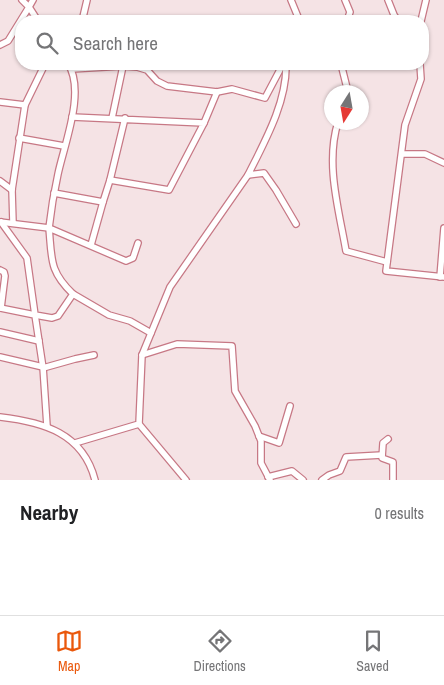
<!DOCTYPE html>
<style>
body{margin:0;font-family:"Archivo Narrow",sans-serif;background:#f2f2f2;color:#202124}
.compass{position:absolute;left:324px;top:85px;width:45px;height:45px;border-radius:50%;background:#fff;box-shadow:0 1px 4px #0004;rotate:191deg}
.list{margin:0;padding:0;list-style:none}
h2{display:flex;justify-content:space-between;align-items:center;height:65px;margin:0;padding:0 20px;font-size:21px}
h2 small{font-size:16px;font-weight:400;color:#757577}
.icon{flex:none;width:28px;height:28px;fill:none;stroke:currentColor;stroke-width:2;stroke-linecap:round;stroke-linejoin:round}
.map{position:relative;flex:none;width:444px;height:480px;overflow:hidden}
.search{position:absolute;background:#fff;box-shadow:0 1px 4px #0004;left:15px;right:15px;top:15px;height:55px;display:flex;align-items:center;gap:12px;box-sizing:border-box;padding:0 18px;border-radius:20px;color:#757577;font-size:19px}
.sheet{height:135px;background:#fff}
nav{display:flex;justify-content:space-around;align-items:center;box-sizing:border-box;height:70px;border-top:1px solid #e0e0e0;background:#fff;font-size:14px;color:#757577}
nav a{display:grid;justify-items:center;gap:2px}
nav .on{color:#ea580c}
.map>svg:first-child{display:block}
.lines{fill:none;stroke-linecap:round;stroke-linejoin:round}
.minor-casing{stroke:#c77885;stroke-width:8}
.minor{stroke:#fff;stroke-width:5.5}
</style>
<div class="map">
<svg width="444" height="480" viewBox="0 0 444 480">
<rect width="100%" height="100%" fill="#f5e3e5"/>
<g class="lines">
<g class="minor-casing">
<g id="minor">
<polyline points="33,0 29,7 38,21"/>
<polyline points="291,0 298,17 297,21"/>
<polyline points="345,0 350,12 347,21"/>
<polyline points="388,0 394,15 398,21"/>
<polyline points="83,17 87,0"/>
<polyline points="421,21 426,0"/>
<polyline points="0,45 8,41 29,7 22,0"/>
<path d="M286,64C287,102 265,141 248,175L264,173L276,190L296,224"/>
<polyline points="341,64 348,92"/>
<polyline points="420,64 421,79 405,125 386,271 444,277"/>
<polyline points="72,69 123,66 137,67 147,70 157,81 167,86 217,92 232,89 265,98 283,64"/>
<polyline points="0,102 25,105"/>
<polyline points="72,117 204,123 169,190 110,180 125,118"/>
<polyline points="112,118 123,66"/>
<path d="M338,122C325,164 339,210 346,251L387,262"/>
<polyline points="204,123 217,92"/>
<polyline points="19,138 64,146"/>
<polyline points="402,154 425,154 444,163"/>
<polyline points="0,181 12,190"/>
<polyline points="54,193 103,202 110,180"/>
<path d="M0,222L49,228C51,210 54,192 58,174C64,145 86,91 68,64"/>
<path d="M1,222L27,258L35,315L52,318L58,316L73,294C49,271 52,259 49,228L126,261L133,258L138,243"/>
<polyline points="13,223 12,190 25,105 45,64"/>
<polyline points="91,245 103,202"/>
<polyline points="0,270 4,272 5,276 1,308"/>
<polyline points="440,277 444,228"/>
<polyline points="73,294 109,315 130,321 151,333"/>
<polyline points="0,308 35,315 43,368 75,359 94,355"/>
<polyline points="0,332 39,341"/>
<polyline points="142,355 177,344 232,346 235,391 255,426 261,441 261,463 270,480"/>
<polyline points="0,357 43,367 47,426"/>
<path d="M0,417C43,422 83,433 95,480"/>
<polyline points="139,424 186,480"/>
<polyline points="259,436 279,443 290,406"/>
<polyline points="388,439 383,443 382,458 393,462 393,480"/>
<polyline points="75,443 139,424 142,355 170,287 248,175"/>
<polyline points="268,477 292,471 303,480"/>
<polyline points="322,480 329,475 340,471 346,457 382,455"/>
</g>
</g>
<use href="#minor" class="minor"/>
</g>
</svg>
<svg class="compass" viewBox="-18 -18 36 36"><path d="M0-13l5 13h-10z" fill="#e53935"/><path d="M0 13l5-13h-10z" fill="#757577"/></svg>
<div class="search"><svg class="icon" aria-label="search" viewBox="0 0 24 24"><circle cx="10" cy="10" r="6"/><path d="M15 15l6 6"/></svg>Search here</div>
</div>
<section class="sheet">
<h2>Nearby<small>0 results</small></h2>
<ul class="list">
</ul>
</section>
<nav>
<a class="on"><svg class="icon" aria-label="map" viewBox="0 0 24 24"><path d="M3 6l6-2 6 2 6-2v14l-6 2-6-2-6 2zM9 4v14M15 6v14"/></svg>Map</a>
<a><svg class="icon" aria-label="directions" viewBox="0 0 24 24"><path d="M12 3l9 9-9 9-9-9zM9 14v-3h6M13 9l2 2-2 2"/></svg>Directions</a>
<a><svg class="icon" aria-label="saved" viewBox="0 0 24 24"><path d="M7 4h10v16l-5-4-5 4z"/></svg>Saved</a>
</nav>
